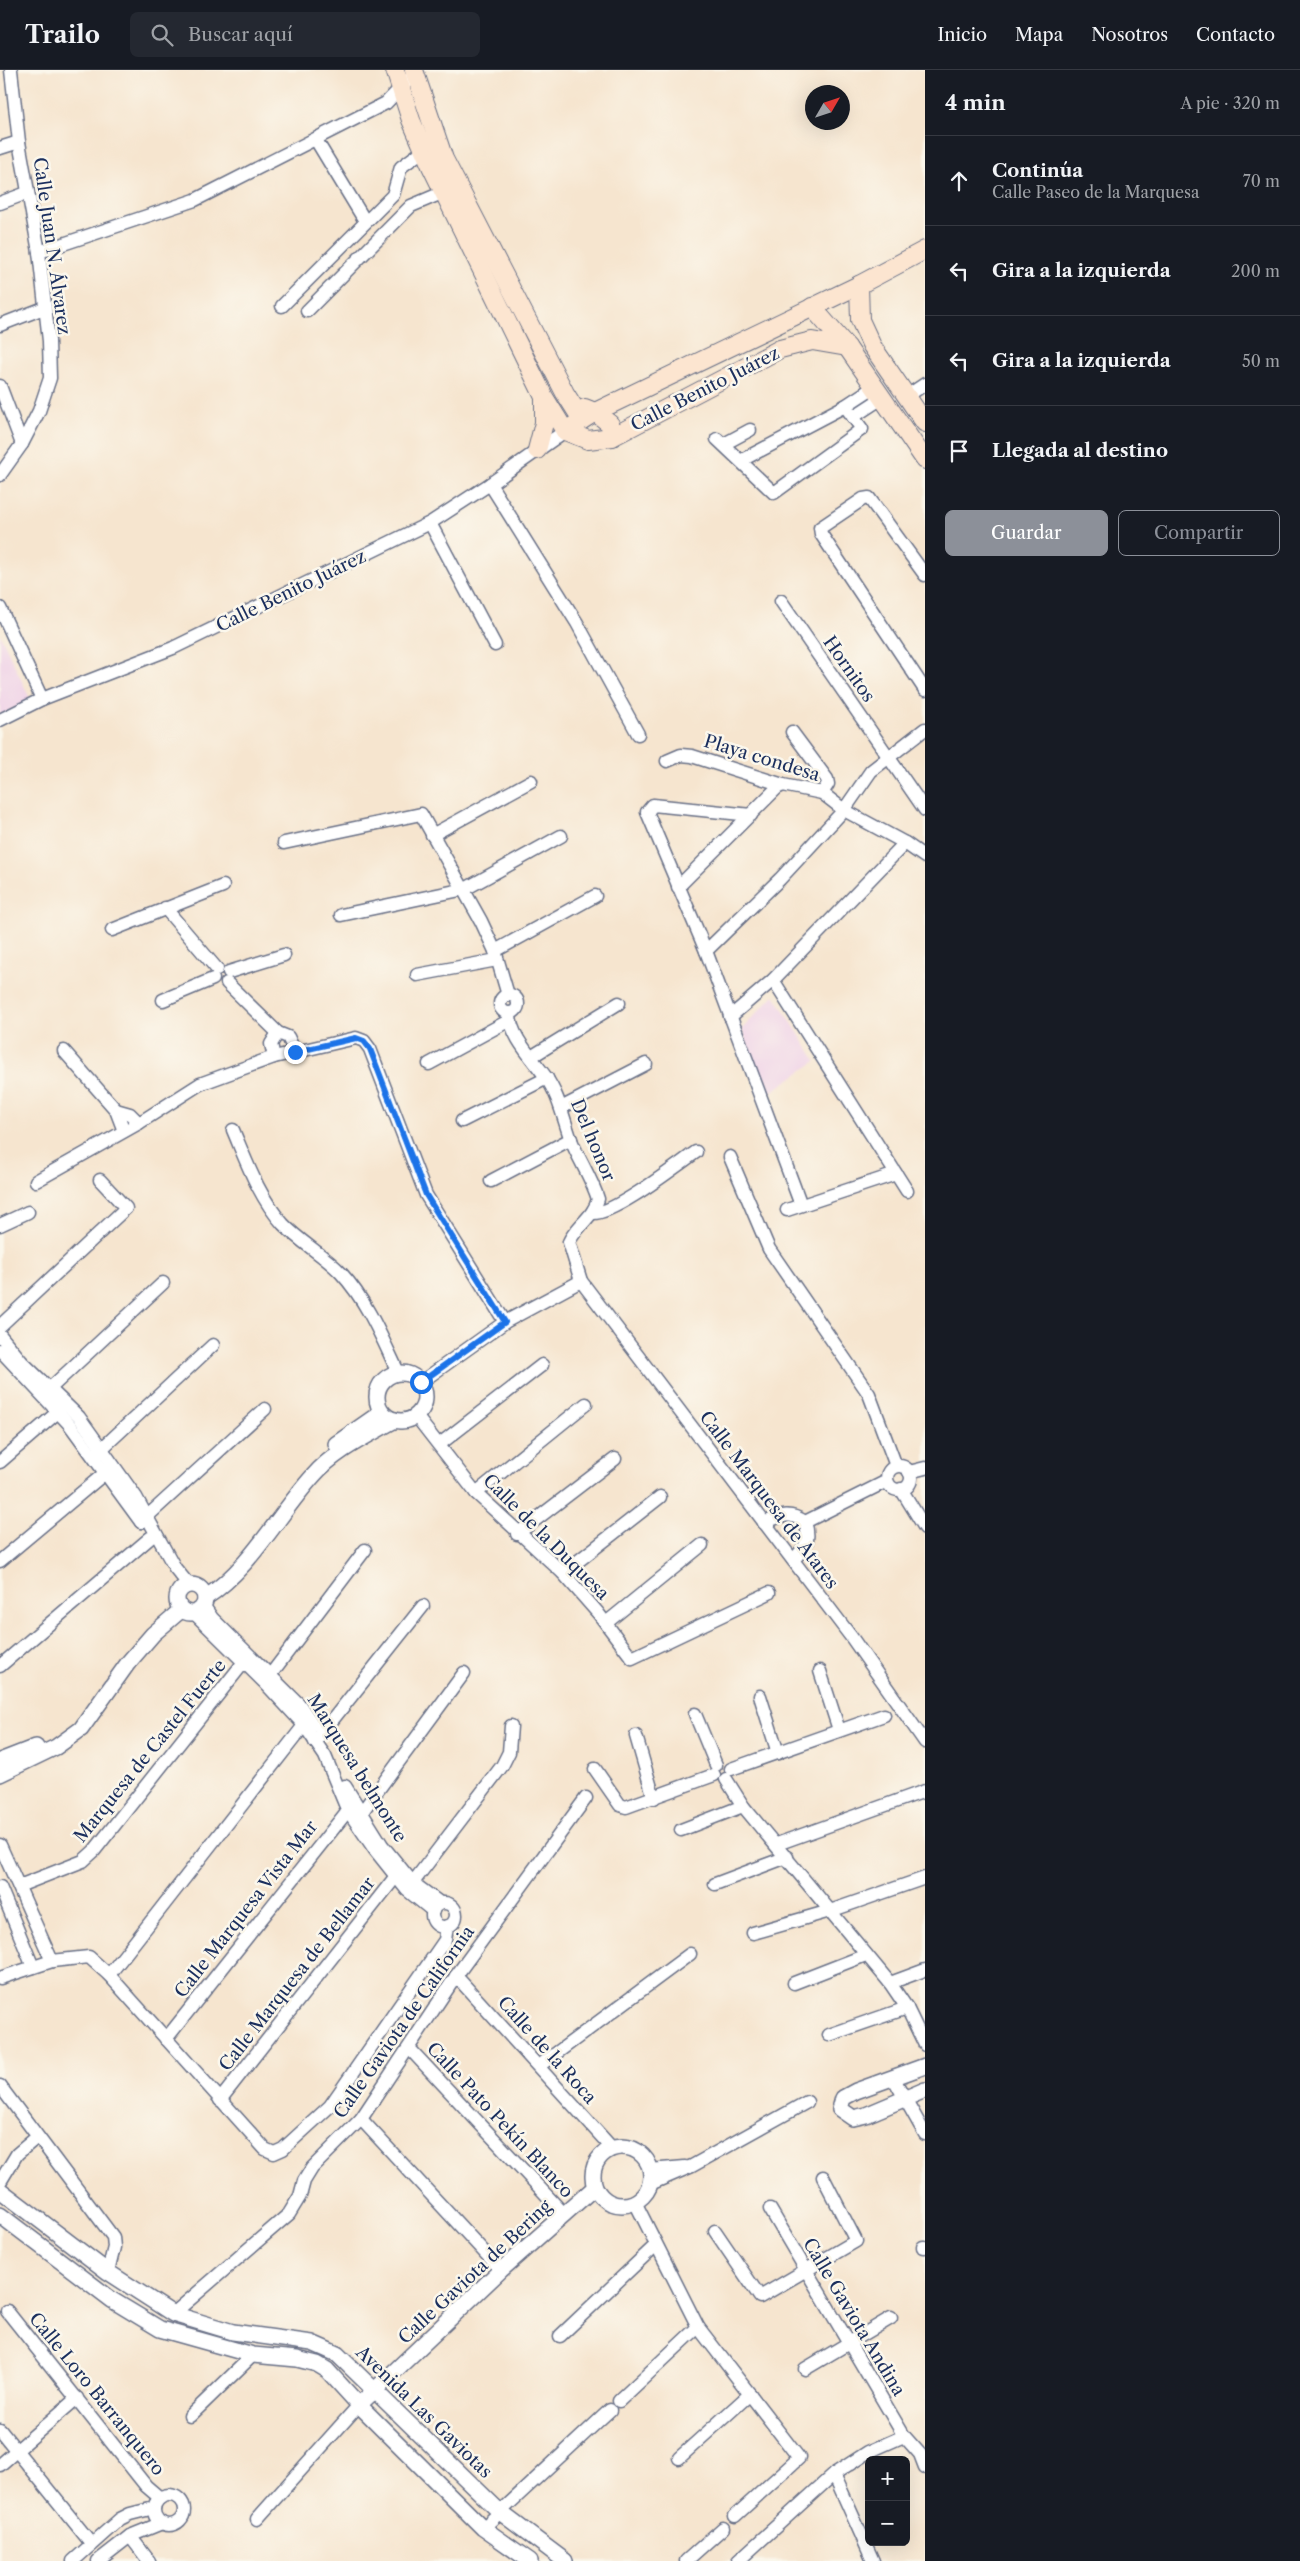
<!DOCTYPE html>
<html lang="es">
<meta charset="utf-8">
<style>
body{margin:0;font-family:"Libre Caslon Text",serif;background:#242831;color:#f1f3f6}
.controls{position:absolute;right:15px;bottom:15px;display:grid;overflow:hidden;border-radius:8px;box-shadow:0 5px 20px #0002}
.controls button{width:45px;height:45px;display:grid;place-items:center;padding:0;border:0;border-bottom:1px solid #363941;background:#171b24;color:#f1f3f6;font:25px sans-serif}
.compass{position:absolute;left:805px;top:15px;width:45px;height:45px;border-radius:50%;background:#171b24;box-shadow:0 5px 20px #0002;rotate:51deg}
.stop{position:absolute;width:15px;height:15px;margin:-11px;border:4px solid #1a73e8;border-radius:50%;background:#fff}
.stop.end{background:#1a73e8;border-color:#fff;box-shadow:0 1px 5px #0008}
.list{margin:0;padding:0;list-style:none}
h2{display:flex;justify-content:space-between;align-items:center;height:65px;margin:0;padding:0 20px;font-size:21px}
h2 small{font-size:16px;font-weight:400;color:#9ea1a6}
.list li{display:grid;grid-template-columns:32px 1fr auto;gap:15px;align-items:center;box-sizing:border-box;height:90px;padding:0 20px;border-top:1px solid #363941}
.list b{display:block;font-size:19px;white-space:nowrap}
.list p{margin:0;font-size:16px;white-space:nowrap;color:#9ea1a6}
.list em{font-size:16px;font-style:normal;color:#9ea1a6}
.actions{display:flex;gap:10px;padding:15px 20px}
.actions a{flex:1;padding:11px 0;border:1px solid #8c9099;border-radius:8px;text-align:center;font-size:18px;color:#8c9099}
.actions .main{background:#8c9099;color:#fff}
.icon{flex:none;width:28px;height:28px;fill:none;stroke:currentColor;stroke-width:2;stroke-linecap:round;stroke-linejoin:round}
.map{position:relative;flex:none;width:925px;height:2491px;overflow:hidden}
header{display:flex;align-items:center;gap:30px;box-sizing:border-box;height:70px;padding:0 25px;background:#171b24;border-bottom:1px solid #363941}
header strong{font-size:24px}
nav{display:flex;gap:28px;margin-inline-start:auto;font-size:18px}
.search{width:350px;height:45px;background:#242831;display:flex;align-items:center;gap:12px;box-sizing:border-box;padding:0 18px;border-radius:8px;color:#9ea1a6;font-size:19px}
main{display:flex}
aside{flex:1;background:#171b24}
.map>svg:first-child{display:block}
.built{fill:#efd0e7}
.lines{fill:none;stroke-linecap:round;stroke-linejoin:round}
.minor-casing{stroke:#686f86;stroke-width:15}
.tertiary-casing{stroke:#686f86;stroke-width:18}
.secondary-casing{stroke:#686f86;stroke-width:20}
.minor{stroke:#fff;stroke-width:12}
.tertiary{stroke:#fff;stroke-width:15}
.secondary{stroke:#fce5d0;stroke-width:18}
.route{stroke:#1a73e8;stroke-width:6}
.labels{text-anchor:middle;stroke-width:5;stroke-linejoin:round;paint-order:stroke}
.street-label{font-size:18px;fill:#1b2f5e;stroke:#fbf7ec}
</style>
<header>
<strong>Trailo</strong>
<div class="search"><svg class="icon" aria-label="search" viewBox="0 0 24 24"><circle cx="10" cy="10" r="6"/><path d="M15 15l6 6"/></svg>Buscar aquí</div>
<nav><a>Inicio</a><a>Mapa</a><a>Nosotros</a><a>Contacto</a></nav>
</header>
<main>
<div class="map">
<svg width="925" height="2491" viewBox="0 0 925 2491">
<rect width="100%" height="100%" fill="#fbf7ec"/>
<filter id="ink" filterUnits="userSpaceOnUse"><feTurbulence type="fractalNoise" baseFrequency=".02" numOctaves="2"/><feDisplacementMap in="SourceGraphic" scale="10" xChannelSelector="R" yChannelSelector="G"/><feConvolveMatrix kernelMatrix="1 2 1 2 8 2 1 2 1" color-interpolation-filters="sRGB"/></filter>
<filter id="wash" filterUnits="userSpaceOnUse"><feTurbulence type="fractalNoise" baseFrequency=".0096" numOctaves="4" result="noise"/><feDisplacementMap in="SourceGraphic" scale="20" xChannelSelector="R" yChannelSelector="G"/><feGaussianBlur stdDeviation="1.12" result="paint"/><feColorMatrix in="noise" values="0 0 0 0 0 0 0 0 0 0 0 0 0 0 0 0 0 1.4 0 .05"/><feComposite in="paint" operator="in"/></filter>
<g filter="url(#wash)">
<rect width="100%" height="100%" fill="#f6e5cf"/>
<g class="built">
<polygon points="0,564 31,631 0,646"/>
<polygon points="774,925 816,991 765,1026 742,959"/>
</g>
</g>
<g filter="url(#ink)">
<g class="lines">
<g class="minor-casing">
<g id="minor">
<polyline points="316,70 365,151"/>
<polyline points="0,78 19,72"/>
<polyline points="0,133 27,123"/>
<polyline points="39,182 195,130 386,33 415,3"/>
<polyline points="282,236 393,125 401,97 424,80"/>
<polyline points="307,241 411,136 444,122"/>
<polyline points="0,255 44,238"/>
<polyline points="0,316 22,374"/>
<polyline points="907,326 925,314"/>
<polyline points="853,347 882,328"/>
<polyline points="717,369 774,423 862,359 845,336"/>
<polyline points="724,374 750,360"/>
<polyline points="742,390 845,336 874,317"/>
<polyline points="0,405 22,374 39,341 50,308 49,271 39,182 19,72 11,0"/>
<polyline points="490,414 577,553 638,664"/>
<polyline points="430,453 495,575"/>
<polyline points="925,505 869,428 863,429 820,458 821,464 925,620"/>
<polyline points="781,531 925,740"/>
<polyline points="0,538 42,629"/>
<polyline points="0,650 42,629 173,578 430,453 490,414 565,361"/>
<polyline points="792,662 827,709 828,714 822,723"/>
<polyline points="667,691 681,685 692,686 783,715 822,723 844,740 905,773 925,787"/>
<polyline points="751,745 653,735 647,742 706,881 801,1135"/>
<polyline points="432,765 531,711"/>
<polyline points="284,773 421,744 481,851 495,881 508,925"/>
<polyline points="678,817 777,718 783,715"/>
<polyline points="165,838 217,899"/>
<polyline points="341,845 465,819 561,766"/>
<polyline points="112,860 223,816"/>
<polyline points="495,881 595,826"/>
<polyline points="706,881 780,809 844,740 871,701 925,659"/>
<polyline points="229,902 284,885"/>
<polyline points="417,905 497,890"/>
<polyline points="773,910 907,1121"/>
<polyline points="227,913 278,963 288,967 295,982"/>
<circle cx="509" cy="934" r="9"/>
<polyline points="163,930 213,909"/>
<path d="M510,943C509,965 533,989 545,1006C559,1025 563,1048 571,1070C579,1090 592,1109 598,1129C594,1147 576,1156 569,1172L581,1211L852,1568L925,1672"/>
<polyline points="730,947 773,910 905,773"/>
<polyline points="64,981 116,1040 124,1061"/>
<polyline points="274,987 271,974 278,963"/>
<polyline points="531,987 619,933"/>
<polyline points="429,994 510,950"/>
<polyline points="561,1038 646,994"/>
<polyline points="116,1040 130,1044 139,1053"/>
<polyline points="462,1051 547,1008"/>
<path d="M233,1060C247,1093 259,1127 283,1154C300,1172 324,1185 341,1203C367,1231 382,1268 398,1302"/>
<polyline points="730,1087 769,1179 869,1324 896,1396"/>
<polyline points="36,1111 139,1053 200,1014 274,987 356,968 364,971 370,979 426,1125 505,1252"/>
<polyline points="491,1111 571,1069"/>
<polyline points="787,1140 896,1104"/>
<path d="M592,1143C612,1146 676,1096 696,1082"/>
<polyline points="0,1155 28,1142"/>
<polyline points="0,1256 126,1138 100,1110"/>
<polyline points="0,1265 22,1292 79,1347 136,1427 175,1498 189,1515"/>
<polyline points="0,1280 70,1355 141,1452"/>
<polyline points="421,1312 505,1252 581,1211"/>
<polyline points="44,1324 163,1213"/>
<polyline points="416,1346 476,1423 563,1503 598,1543 632,1588 769,1523"/>
<polyline points="440,1374 542,1295"/>
<polyline points="96,1384 213,1275"/>
<polyline points="0,1392 59,1341"/>
<circle cx="899" cy="1408" r="12"/>
<polyline points="909,1402 925,1398"/>
<polyline points="901,1419 925,1458"/>
<polyline points="476,1423 586,1334"/>
<polyline points="141,1452 265,1339"/>
<polyline points="805,1452 887,1411"/>
<path d="M764,1453C781,1446 788,1441 805,1452C811,1470 806,1477 793,1490"/>
<polyline points="517,1464 615,1389"/>
<polyline points="0,1491 111,1398"/>
<polyline points="563,1503 660,1427"/>
<polyline points="203,1535 212,1548 299,1634 314,1656"/>
<polyline points="194,1543 265,1613 304,1655 325,1686 347,1739 375,1780 407,1820 433,1841"/>
<polyline points="606,1553 702,1475"/>
<polyline points="0,1596 150,1468"/>
<polyline points="820,1601 839,1660"/>
<polyline points="265,1612 365,1480"/>
<polyline points="760,1626 778,1683"/>
<polyline points="695,1644 716,1695"/>
<polyline points="636,1666 654,1728"/>
<polyline points="315,1672 423,1536"/>
<polyline points="595,1699 620,1735 626,1737 714,1705"/>
<polyline points="731,1699 884,1645"/>
<polyline points="726,1709 743,1736 890,1913 907,1938 925,1975"/>
<polyline points="345,1716 382,1775 413,1813 440,1833"/>
<polyline points="356,1750 464,1603"/>
<polyline points="681,1760 743,1736"/>
<polyline points="777,1774 925,1721"/>
<polyline points="0,1775 52,1891"/>
<polyline points="715,1814 787,1787"/>
<polyline points="19,1816 83,1791 94,1781 248,1587"/>
<polyline points="0,1817 33,1897"/>
<polyline points="408,1819 502,1696 509,1682 511,1656"/>
<circle cx="444" cy="1845" r="12"/>
<polyline points="753,1863 830,1841 925,1808"/>
<polyline points="109,1905 309,1649"/>
<polyline points="456,1906 612,2078"/>
<polyline points="0,1908 52,1891 89,1887 109,1905 265,2079 274,2083 283,2079 330,2036 445,1870 447,1856"/>
<polyline points="794,1913 866,1885"/>
<polyline points="890,1913 925,1900"/>
<polyline points="829,1965 907,1938"/>
<polyline points="166,1969 353,1734"/>
<polyline points="409,1978 565,2145"/>
<polyline points="539,1996 690,1884"/>
<polyline points="894,2009 925,2064"/>
<polyline points="0,2016 113,2167 114,2177 108,2202"/>
<polyline points="220,2030 400,1801"/>
<polyline points="361,2049 501,2200"/>
<polyline points="650,2100 685,2097"/>
<polyline points="0,2112 17,2084 37,2067"/>
<polyline points="650,2114 692,2096 807,2032"/>
<polyline points="635,2132 698,2257 799,2388 735,2446"/>
<polyline points="770,2139 904,2366 920,2384 925,2397"/>
<polyline points="715,2161 760,2227 856,2171 823,2107"/>
<polyline points="923,2177 925,2177"/>
<polyline points="7,2241 146,2416 160,2428"/>
<polyline points="173,2244 289,2144 300,2126 304,2111 312,2098 361,2049 456,1906 586,1728"/>
<polyline points="560,2266 656,2175"/>
<polyline points="805,2299 891,2248"/>
<polyline points="619,2331 698,2257"/>
<polyline points="190,2346 253,2285"/>
<polyline points="0,2360 91,2473"/>
<polyline points="679,2388 750,2324"/>
<polyline points="0,2395 77,2328"/>
<polyline points="834,2404 873,2491"/>
<circle cx="169" cy="2440" r="15"/>
<polyline points="257,2449 359,2335"/>
<polyline points="483,2458 610,2340"/>
<polyline points="130,2466 149,2491"/>
<polyline points="73,2491 120,2449 130,2444 154,2438"/>
<polyline points="98,2491 130,2466 162,2453"/>
<polyline points="686,2491 723,2458"/>
<polyline points="738,2491 834,2404 868,2382 904,2366"/>
</g>
</g>
<g class="tertiary-casing">
<g id="tertiary">
<circle cx="401" cy="1327" r="24"/>
<polyline points="336,1374 382,1342"/>
<circle cx="191" cy="1529" r="14"/>
<path d="M205,1528C251,1498 277,1446 313,1406C334,1381 367,1366 395,1350"/>
<polyline points="0,1691 36,1677"/>
<polyline points="0,1704 56,1677 81,1659 128,1593 153,1564 181,1540"/>
<polyline points="925,1996 856,2021 843,2028 840,2039 853,2048 866,2045 925,2020"/>
<circle cx="622" cy="2106" r="29"/>
<polyline points="0,2120 108,2202 173,2244 233,2262 312,2273 337,2284 500,2442 565,2491"/>
<polyline points="0,2145 112,2230 160,2259 253,2285 297,2289 317,2294 327,2300 359,2335 483,2458 530,2491"/>
<polyline points="359,2335 501,2200 595,2117"/>
</g>
</g>
<g class="secondary-casing">
<g id="secondary">
<polyline points="395,0 411,50 431,96 544,327 565,361"/>
<polyline points="414,0 444,89 565,323 582,350"/>
<polyline points="859,215 860,250 872,276 925,353"/>
<polyline points="812,237 847,277 925,390"/>
<polyline points="585,338 595,342 610,354 612,367"/>
<polyline points="565,361 595,342 859,215 925,180"/>
<polyline points="565,361 588,370 612,367 780,279 812,271 847,277"/>
<polyline points="537,380 544,353 544,328"/>
</g>
</g>
<use href="#minor" class="minor"/>
<use href="#tertiary" class="tertiary"/>
<use href="#secondary" class="secondary"/>
</g>
</g>
<g class="lines" filter="url(#ink)">
<polyline class="route" points="295,982 356,968 364,971 370,979 426,1125 505,1252 421,1312"/>
</g>
<g class="labels">
<g class="street-label">
<text transform="translate(52 176) rotate(82)" y="6">Calle Juan N. Álvarez</text>
<text transform="translate(705 319) rotate(-27)" y="6">Calle Benito Juárez</text>
<text transform="translate(291 521) rotate(-26)" y="6">Calle Benito Juárez</text>
<text transform="translate(849 599) rotate(55)" y="6">Hornitos</text>
<text transform="translate(762 688) rotate(17)" y="6">Playa condesa</text>
<text transform="translate(593 1070) rotate(67)" y="6">Del honor</text>
<text transform="translate(769 1430) rotate(53)" y="6">Calle Marquesa de Atares</text>
<text transform="translate(546 1467) rotate(45)" y="6">Calle de la Duquesa</text>
<text transform="translate(150 1681) rotate(-51)" y="6">Marquesa de Castel Fuerte</text>
<text transform="translate(357 1698) rotate(58)" y="6">Marquesa belmonte</text>
<text transform="translate(246 1839) rotate(-52)" y="6">Calle Marquesa Vista Mar</text>
<text transform="translate(297 1904) rotate(-52)" y="6">Calle Marquesa de Bellamar</text>
<text transform="translate(404 1952) rotate(-55)" y="6">Calle Gaviota de California</text>
<text transform="translate(547 1980) rotate(48)" y="6">Calle de la Roca</text>
<text transform="translate(500 2050) rotate(47)" y="6">Calle Pato Pekín Blanco</text>
<text transform="translate(475 2202) rotate(-43)" y="6">Calle Gaviota de Bering</text>
<text transform="translate(854 2247) rotate(59)" y="6">Calle Gaviota Andina</text>
<text transform="translate(97 2324) rotate(51)" y="6">Calle Loro Barranquero</text>
<text transform="translate(424 2342) rotate(44)" y="6">Avenida Las Gaviotas</text>
</g>
</g>
</svg>
<div class="controls">
<button>+</button>
<button>−</button>
</div>
<svg class="compass" viewBox="-18 -18 36 36"><path d="M0-13l5 13h-10z" fill="#e53935"/><path d="M0 13l5-13h-10z" fill="#9ea1a6"/></svg>
<div class="stop" style="left:421px;top:1312px"></div>
<div class="stop end" style="left:295px;top:982px"></div>
</div>
<aside>
<h2>4 min<small>A pie · 320 m</small></h2>
<ul class="list">
<li><svg class="icon" aria-label="ahead" viewBox="0 0 24 24"><path d="M12 20V5M6 11l6-6 6 6"/></svg><div><b>Continúa</b><p>Calle Paseo de la Marquesa</p></div><em>70 m</em></li>
<li><svg class="icon" aria-label="left" viewBox="0 0 24 24"><path d="M17 20v-9H6M10 6l-5 5 5 5"/></svg><div><b>Gira a la izquierda</b></div><em>200 m</em></li>
<li><svg class="icon" aria-label="left" viewBox="0 0 24 24"><path d="M17 20v-9H6M10 6l-5 5 5 5"/></svg><div><b>Gira a la izquierda</b></div><em>50 m</em></li>
<li><svg class="icon" aria-label="arrive" viewBox="0 0 24 24"><path d="M6 21V4h12l-3 4 3 4H6"/></svg><div><b>Llegada al destino</b></div></li>
</ul>
<div class="actions"><a class="main">Guardar</a><a>Compartir</a></div>
</aside>
</main>
